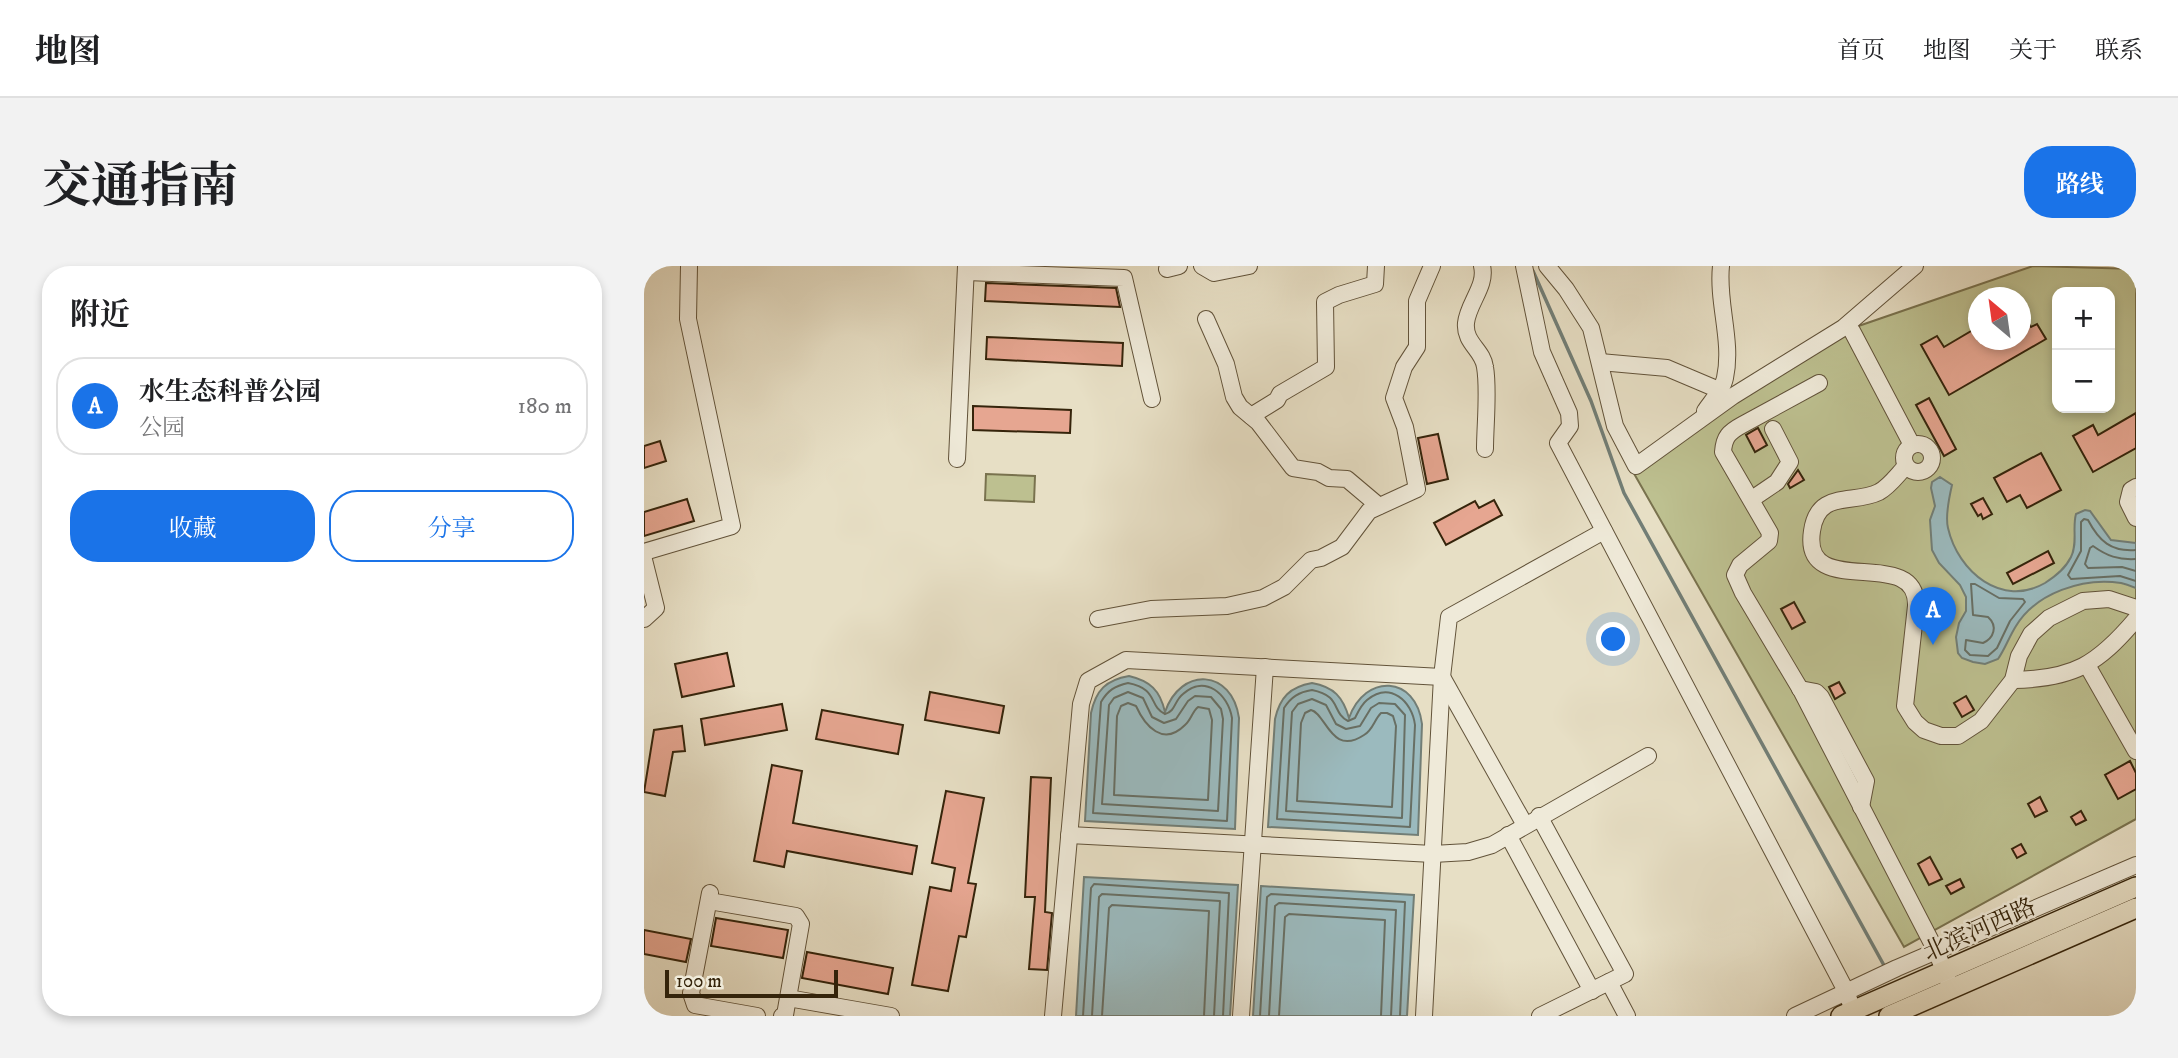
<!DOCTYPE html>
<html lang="zh">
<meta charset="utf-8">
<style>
body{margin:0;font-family:"IM FELL DW Pica","Noto Serif SC",serif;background:#f2f2f2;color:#202124}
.controls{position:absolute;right:21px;top:21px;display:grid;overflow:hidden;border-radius:14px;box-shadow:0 4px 10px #0003}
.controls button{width:63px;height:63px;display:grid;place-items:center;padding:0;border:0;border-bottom:2px solid #e0e0e0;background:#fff;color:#202124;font:35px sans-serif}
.compass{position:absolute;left:1324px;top:21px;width:63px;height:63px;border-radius:50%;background:#fff;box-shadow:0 4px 10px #0003;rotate:331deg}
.scale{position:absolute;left:21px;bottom:18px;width:173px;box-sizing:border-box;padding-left:7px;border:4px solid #35240b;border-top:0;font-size:19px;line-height:24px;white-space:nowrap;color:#35240b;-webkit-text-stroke:5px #efead9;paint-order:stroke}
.you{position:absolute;left:970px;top:374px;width:24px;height:24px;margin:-18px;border:5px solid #fff;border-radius:50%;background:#1a73e8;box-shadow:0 0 0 10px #1a73e833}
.badge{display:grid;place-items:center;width:46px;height:46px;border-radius:50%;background:#1a73e8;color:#fff;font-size:23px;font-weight:700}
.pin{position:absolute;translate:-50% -58px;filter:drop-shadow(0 2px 4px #0008)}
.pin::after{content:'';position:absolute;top:37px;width:24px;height:21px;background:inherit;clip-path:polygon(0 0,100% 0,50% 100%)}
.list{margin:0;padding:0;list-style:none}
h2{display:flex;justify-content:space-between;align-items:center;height:91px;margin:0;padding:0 28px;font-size:30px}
h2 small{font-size:23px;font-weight:400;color:#757577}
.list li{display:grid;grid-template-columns:46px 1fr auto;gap:21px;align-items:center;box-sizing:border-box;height:98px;margin:0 14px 14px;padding:0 14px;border:2px solid #e0e0e0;border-radius:28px}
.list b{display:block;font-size:26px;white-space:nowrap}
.list p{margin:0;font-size:23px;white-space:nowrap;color:#757577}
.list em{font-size:23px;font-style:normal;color:#757577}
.actions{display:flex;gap:14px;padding:21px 28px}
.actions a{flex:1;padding:16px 0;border:2px solid #1a73e8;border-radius:28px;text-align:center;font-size:24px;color:#1a73e8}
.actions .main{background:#1a73e8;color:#fff}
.map{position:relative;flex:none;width:1492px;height:750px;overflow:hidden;border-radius:28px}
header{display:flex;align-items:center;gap:42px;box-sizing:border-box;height:98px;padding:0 35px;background:#fff;border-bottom:2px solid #e0e0e0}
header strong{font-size:33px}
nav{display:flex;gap:38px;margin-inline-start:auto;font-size:24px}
.intro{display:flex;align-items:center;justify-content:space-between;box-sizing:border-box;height:168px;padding:0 42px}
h1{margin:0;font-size:49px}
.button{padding:18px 32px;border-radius:28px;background:#1a73e8;color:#fff;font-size:24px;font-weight:700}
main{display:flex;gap:42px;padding:0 42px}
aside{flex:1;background:#fff;border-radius:28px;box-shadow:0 4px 10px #0003}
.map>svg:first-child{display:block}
.green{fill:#bdc090;stroke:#79724e;stroke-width:2;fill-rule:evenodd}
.water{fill:#9bbabe;stroke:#727e76;stroke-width:2}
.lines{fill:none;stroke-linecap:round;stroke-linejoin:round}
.shore{stroke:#686f64;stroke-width:2}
.stream{stroke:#727e76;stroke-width:3.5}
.building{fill:#e6a691;stroke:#35240b;stroke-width:2}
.minor-casing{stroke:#62533a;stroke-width:18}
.major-casing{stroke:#35240b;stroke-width:22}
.minor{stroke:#efead9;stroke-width:16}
.major{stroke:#e7dfc5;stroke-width:19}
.labels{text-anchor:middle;stroke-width:5;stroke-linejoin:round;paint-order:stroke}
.street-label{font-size:24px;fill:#35240b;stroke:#efead9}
</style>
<header>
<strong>地图</strong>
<nav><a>首页</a><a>地图</a><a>关于</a><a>联系</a></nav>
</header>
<div class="intro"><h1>交通指南</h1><a class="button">路线</a></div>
<main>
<aside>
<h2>附近<small></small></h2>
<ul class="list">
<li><span class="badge">A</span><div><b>水生态科普公园</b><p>公园</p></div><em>180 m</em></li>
</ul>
<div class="actions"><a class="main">收藏</a><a>分享</a></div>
</aside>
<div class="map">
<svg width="1492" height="750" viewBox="0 0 1492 750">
<rect width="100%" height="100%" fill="#e7dfc5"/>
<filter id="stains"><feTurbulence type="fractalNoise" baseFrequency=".00286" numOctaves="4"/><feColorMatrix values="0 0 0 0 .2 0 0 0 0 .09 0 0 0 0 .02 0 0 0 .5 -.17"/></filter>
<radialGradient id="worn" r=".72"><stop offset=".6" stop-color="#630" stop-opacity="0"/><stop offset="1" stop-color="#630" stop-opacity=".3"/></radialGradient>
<g class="green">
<path d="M1389,0L1492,3V553L1260,681L988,204L1200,65ZM1413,26H1466V142H1413ZM1335,32H1377V74H1335Z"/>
<polygon points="342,208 391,210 390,236 341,234"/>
</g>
<g class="water">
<path d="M1296,211L1308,219C1305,232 1301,250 1304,262C1314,306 1358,342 1401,317C1412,310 1421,303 1427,291C1434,277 1428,262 1432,248L1441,244L1446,245L1467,274L1492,277V322C1487,320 1482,318 1477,317C1439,311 1392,327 1372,360C1365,371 1361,383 1354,393L1341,398L1329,396L1318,392L1314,387L1312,371L1315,357L1322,345V331L1316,319L1295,297L1288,284L1286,254L1291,240L1287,222L1288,216Z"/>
<path d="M485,410C506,415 516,424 521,446C537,400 588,403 595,452L591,563L441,555L447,447C452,424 462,414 485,410Z"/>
<path d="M668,417C690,421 699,431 705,452C721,407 772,409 778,458L774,569L624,561L631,453C636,431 646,421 668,417Z"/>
<polygon points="440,611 594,619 586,750 432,750"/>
<polygon points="617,620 770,629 763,750 609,750"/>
</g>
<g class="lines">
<g class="shore">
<path d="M1492,284C1467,286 1455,275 1444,254L1440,253L1437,256V285L1424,309L1427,313L1476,310L1492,315"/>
<path d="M1492,293C1474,294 1463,290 1449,280L1446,282L1441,298L1444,302L1478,301L1492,305"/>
<path d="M1327,318H1331L1355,332L1379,333L1381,336L1366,355L1353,382L1344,390L1326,389L1321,384L1322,374L1339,377C1350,372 1354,360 1344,351L1329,349Z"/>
<path d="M484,417C515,423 504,440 521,448C532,445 530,435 539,428C561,408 584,428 588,452L583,555L449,547L457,436C464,424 471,420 484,417Z"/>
<path d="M668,424C698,430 687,446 704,455L711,452C714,446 717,439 723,434C746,415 768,435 771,459L766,561L633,553L640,442C647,431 655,426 668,424Z"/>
<polygon points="484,426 499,432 508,451 520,457 532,453 544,435 551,430 567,431 577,443 579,453 574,545 458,538 465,439 470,432"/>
<polygon points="668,433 682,439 692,458 702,463 716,460 727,442 735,437 751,438 761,449 758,552 642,545 648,446 654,438"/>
<path d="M484,437L492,440C501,460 519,481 541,459C547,454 548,446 554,441L565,443L568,454L564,534L470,529L473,450L477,440Z"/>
<path d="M667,444C682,447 687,491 720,469C729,464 730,454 737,447H743L749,450L752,460L748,541L653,535L657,457L661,447Z"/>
<polyline points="439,750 447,622 450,618 585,627 579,750"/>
<polyline points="448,750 455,631 458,628 576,635 570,750"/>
<polyline points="458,750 465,642 468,639 565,645 560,750"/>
<polyline points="616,750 623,631 627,628 761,636 756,750"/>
<polyline points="625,750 631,640 635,637 752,644 747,750"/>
<polyline points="635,750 641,651 645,648 741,654 737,750"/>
</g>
<polyline class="stream" points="889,5 947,135 980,227 1242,703"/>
</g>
<g class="building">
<polygon points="342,17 472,22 476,41 341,35"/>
<polygon points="1376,43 1387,61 1393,58 1402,73 1305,129 1277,79 1293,70 1300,81 1334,61 1334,74 1376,74"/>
<polygon points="343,71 479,77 478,100 342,93"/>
<polygon points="1285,132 1312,183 1300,190 1272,139"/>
<polygon points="329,140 427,144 426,167 329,164"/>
<polygon points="1492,147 1492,182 1449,206 1429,170 1449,159 1454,169"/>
<polygon points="1114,162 1123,179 1111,186 1102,169"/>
<polygon points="794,168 804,213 783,218 774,172"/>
<polygon points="16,175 22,195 0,202 0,180"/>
<polygon points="1397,187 1417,224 1383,242 1376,229 1363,236 1350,212"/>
<polygon points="1154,204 1160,214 1146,222 1144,218"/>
<polygon points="1339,232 1348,248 1339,253 1337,248 1334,250 1327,238"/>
<polygon points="43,233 50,255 0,270 0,246"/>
<polygon points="850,234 858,249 802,279 790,257 831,235 835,242"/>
<polygon points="1404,285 1410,297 1369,318 1363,307"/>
<polygon points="1150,336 1161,356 1148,363 1137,343"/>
<polygon points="83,387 90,420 38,431 31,398"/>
<polygon points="1195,416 1201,427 1191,433 1185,421"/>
<polygon points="286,426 360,440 355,467 281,454"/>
<polygon points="1322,430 1330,444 1318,451 1310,437"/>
<polygon points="138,438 143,464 61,479 57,453"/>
<polygon points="178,444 259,459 254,488 172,473"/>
<polygon points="38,460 41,485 29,486 21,530 0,526 10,464"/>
<polygon points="1486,495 1492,507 1492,523 1474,533 1461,509"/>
<polygon points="128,499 158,505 149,557 273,580 268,608 143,585 140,601 110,595"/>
<polygon points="387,511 407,512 401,646 408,647 403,704 385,703 391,631 381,631"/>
<polygon points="302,525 340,532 324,617 332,618 322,671 315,670 304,725 268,719 286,621 307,625 311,602 288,597"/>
<polygon points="1396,531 1403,545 1391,551 1384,538"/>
<polygon points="1437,545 1442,554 1432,559 1427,551"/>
<polygon points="1377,578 1382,587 1373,592 1368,583"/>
<polygon points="1286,591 1298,613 1285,619 1274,598"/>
<polygon points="1316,613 1320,621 1307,628 1302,620"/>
<polygon points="72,652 144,664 139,692 67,680"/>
<polygon points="0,664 47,673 42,696 0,688"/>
<polygon points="163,686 249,702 244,728 158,712"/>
</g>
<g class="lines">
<g class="minor-casing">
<g id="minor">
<polyline points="558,0 570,7 605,0"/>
<path d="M838,0C843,20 824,37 822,57C820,77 839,84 841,101C845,124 841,159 841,183"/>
<polyline points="880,0 898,86 925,147 926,160 914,177 1202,725 1211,750"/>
<polyline points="903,0 922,23 947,62 971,160 992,200 1089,130 1199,62 1271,0"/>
<polyline points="523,3 535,0"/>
<polyline points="322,6 480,12 508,133"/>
<polyline points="562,53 582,98 590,131 596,141 614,156 649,202 674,206 685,212 703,213 735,240"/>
<polyline points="1208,65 1268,179"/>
<polyline points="956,96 1023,102 1075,124"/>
<path d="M1175,117L1098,159C1085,166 1080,171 1079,186L1126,267L1125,275L1096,299L1091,309L1099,327L1158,426L1292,685L1304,714"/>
<path d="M1061,145C1067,136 1079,123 1081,112C1089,75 1073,37 1077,0"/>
<polyline points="607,150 633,134 636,128 682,101 681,36 695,29 731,18 732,0"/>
<circle cx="1274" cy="192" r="14"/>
<polyline points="313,193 322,0"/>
<path d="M1262,200C1254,208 1246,220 1235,226C1209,239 1174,223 1168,265C1157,337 1274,277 1272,340L1261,440L1271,456L1280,464L1297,470H1314L1337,455L1369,414L1375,390L1387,368L1405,352L1439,335L1465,333L1492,342"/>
<polyline points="1492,221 1487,224 1484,236 1492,252"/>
<polyline points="1108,233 1133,216 1146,196 1129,163"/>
<polyline points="0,286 88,260 44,53 45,0"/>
<polyline points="0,294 12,342 0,353"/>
<polyline points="454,353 507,343 583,340 619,332 640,321 667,294 677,292 698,281 725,245 773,223 761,161 750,132 760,101 773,81 773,35 788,0"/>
<polyline points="1443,399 1492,485"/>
<polyline points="798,411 881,559"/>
<path d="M1369,414C1430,413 1454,398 1492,353"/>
<polyline points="1156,423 1172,426 1177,431 1222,515 1217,541"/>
<polyline points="895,550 981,708 896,750"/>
<polyline points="425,569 789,588 824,586 848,579 1004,490"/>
<polyline points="864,569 948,725"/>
<polyline points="66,627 47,727 51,739 113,750"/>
<polyline points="65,635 152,650 157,658 141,749 138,750"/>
<polyline points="965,716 983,750"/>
<polyline points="144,732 247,750"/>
<polyline points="409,750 437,438 444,415 482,394 798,411"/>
<polyline points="597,750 621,401"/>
<polyline points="780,750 798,411 805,351 960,265"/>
<polyline points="1151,750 1253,702 1492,599"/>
</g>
</g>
<g class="major-casing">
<g id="major">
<polyline points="1197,750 1492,621"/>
<polyline points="1245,750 1492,642"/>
</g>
</g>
<use href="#minor" class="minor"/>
<use href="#major" class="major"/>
</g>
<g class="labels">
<g class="street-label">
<text transform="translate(1335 663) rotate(-24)" y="8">北滨河西路</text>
</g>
</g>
<rect width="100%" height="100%" filter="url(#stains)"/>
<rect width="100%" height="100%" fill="url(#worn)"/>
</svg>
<div class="controls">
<button>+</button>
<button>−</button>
</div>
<svg class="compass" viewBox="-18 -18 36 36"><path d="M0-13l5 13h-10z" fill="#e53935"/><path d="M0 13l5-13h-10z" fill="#757577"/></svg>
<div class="scale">100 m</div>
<div class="you"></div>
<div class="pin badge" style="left:1289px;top:379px">A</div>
</div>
</main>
